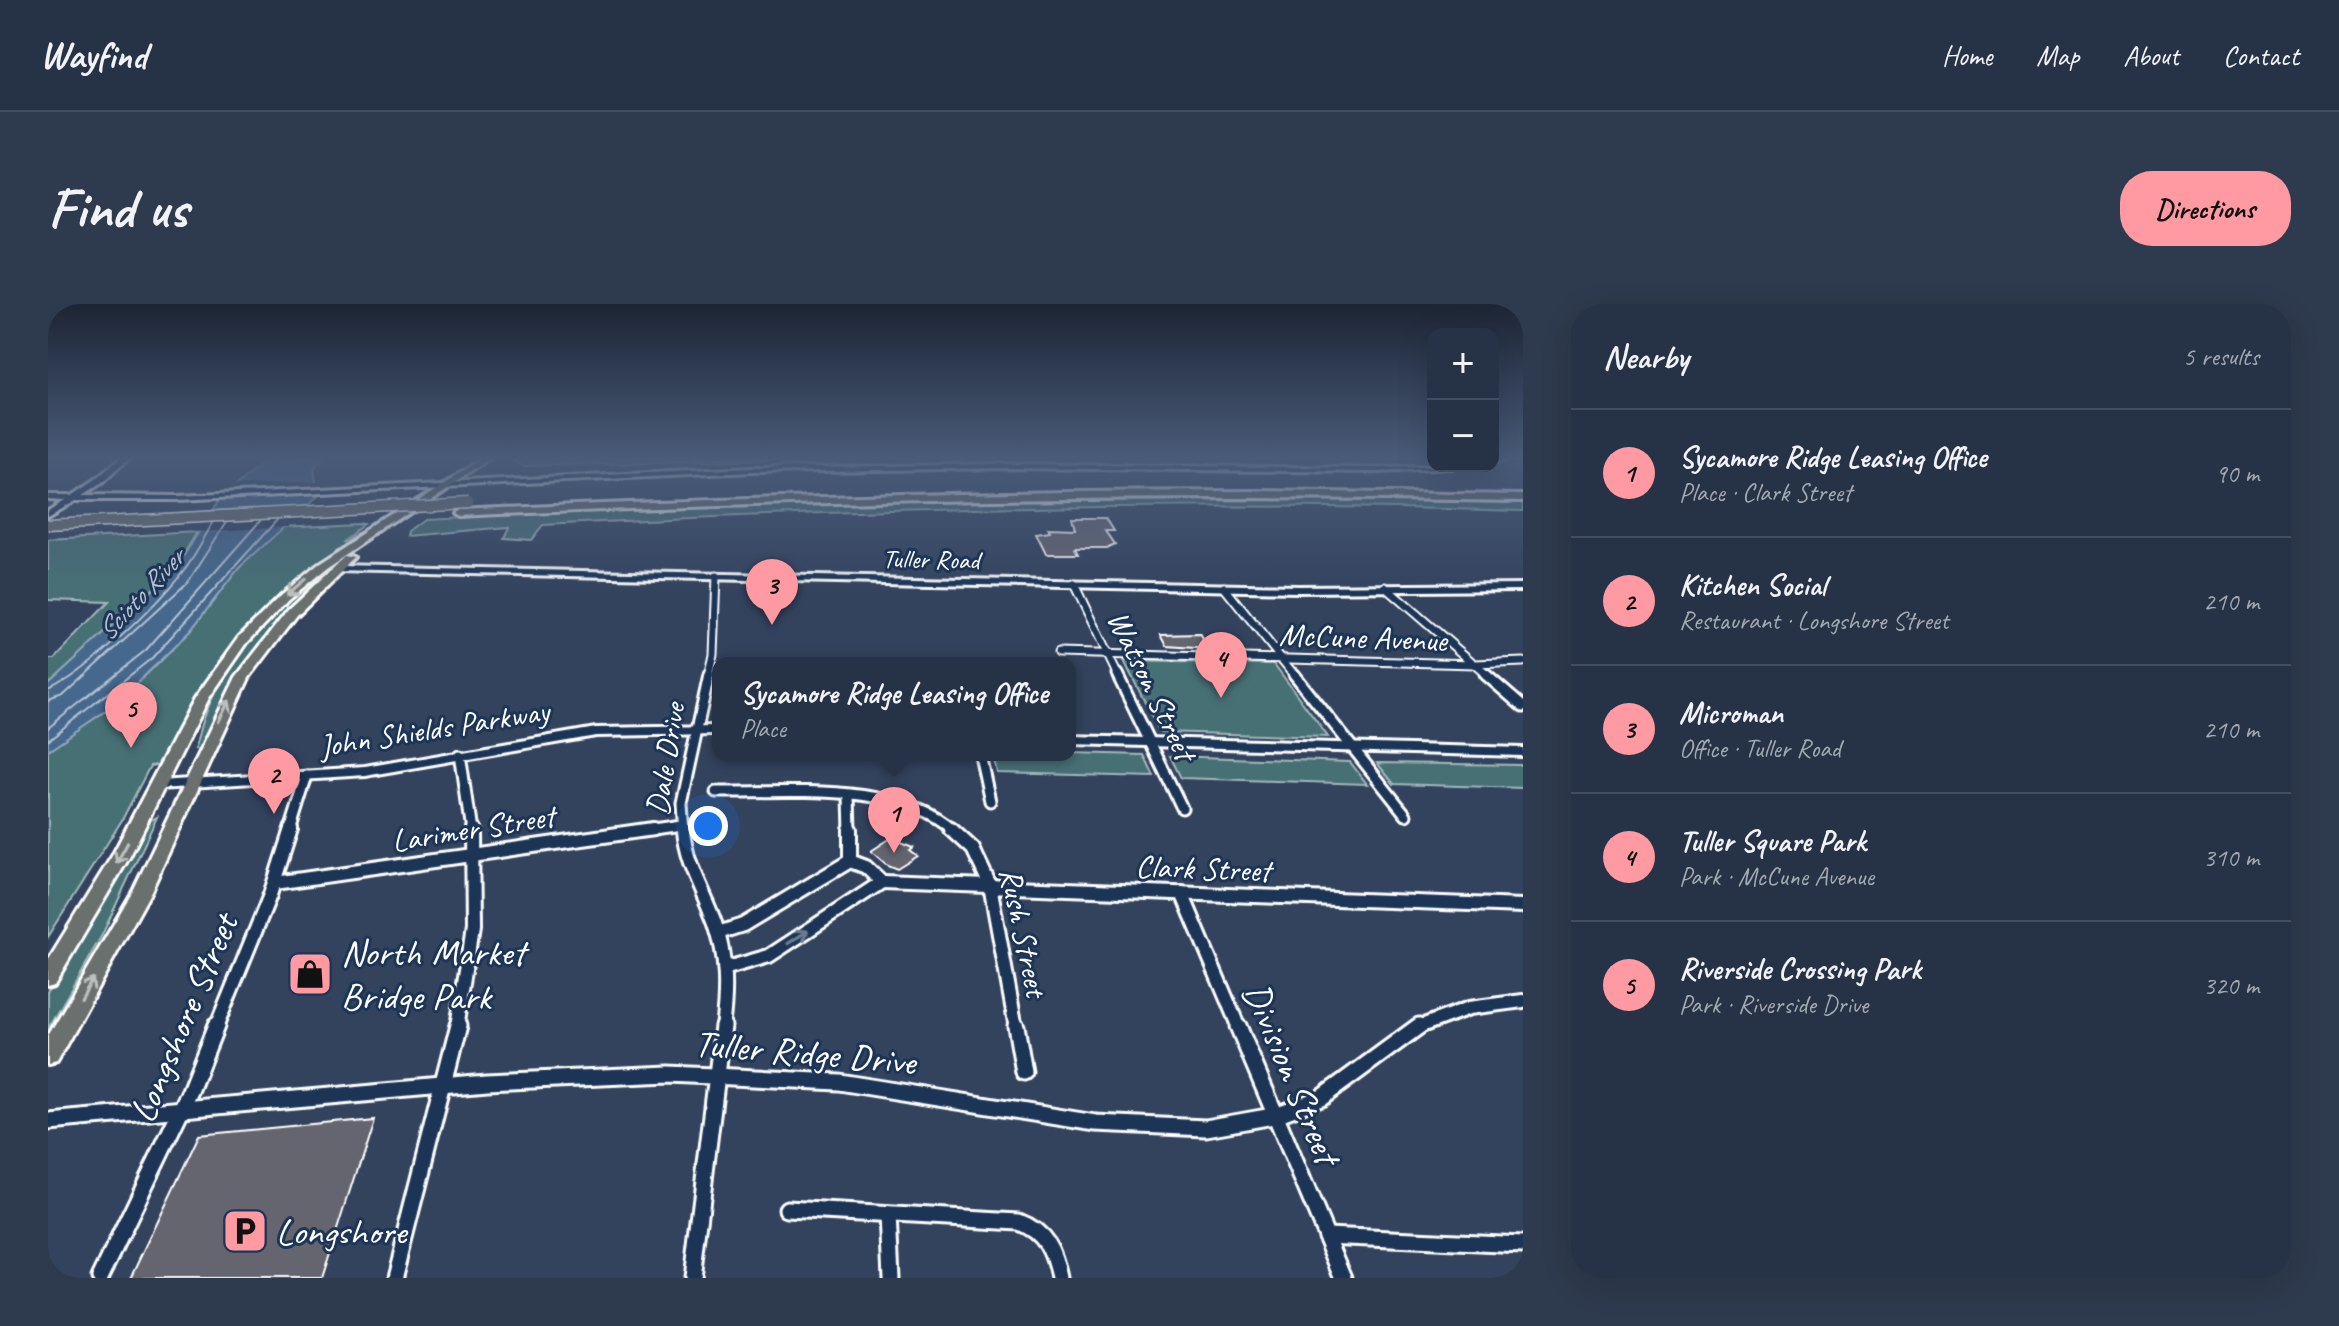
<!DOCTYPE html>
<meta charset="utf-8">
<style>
body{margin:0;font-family:Caveat,sans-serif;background:#2e3a4d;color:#f1f3f6}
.controls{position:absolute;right:24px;top:24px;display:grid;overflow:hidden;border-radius:16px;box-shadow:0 8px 32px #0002}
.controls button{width:72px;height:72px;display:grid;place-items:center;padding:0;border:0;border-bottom:2px solid #424d5f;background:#263246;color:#f1f3f6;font:40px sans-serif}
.you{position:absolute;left:660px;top:522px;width:28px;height:28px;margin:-20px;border:6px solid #fff;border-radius:50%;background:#1a73e8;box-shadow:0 0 0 12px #1a73e833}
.badge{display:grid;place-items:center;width:52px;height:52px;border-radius:50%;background:#ff9aa2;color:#111;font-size:26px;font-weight:700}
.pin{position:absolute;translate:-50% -66px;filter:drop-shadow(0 2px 4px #0008)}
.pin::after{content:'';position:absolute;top:42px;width:28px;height:24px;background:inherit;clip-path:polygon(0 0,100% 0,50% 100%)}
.popup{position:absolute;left:664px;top:353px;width:364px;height:104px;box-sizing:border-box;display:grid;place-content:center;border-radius:16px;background:#263246;filter:drop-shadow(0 2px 6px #0005);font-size:26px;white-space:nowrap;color:#a4aab3}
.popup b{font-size:30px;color:#f1f3f6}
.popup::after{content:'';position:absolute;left:50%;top:100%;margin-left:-16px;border:16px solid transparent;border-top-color:#263246}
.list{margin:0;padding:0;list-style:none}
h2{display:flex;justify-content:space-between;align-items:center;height:104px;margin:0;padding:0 32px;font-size:34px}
h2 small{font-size:26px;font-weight:400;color:#a4aab3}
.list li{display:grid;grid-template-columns:52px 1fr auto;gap:24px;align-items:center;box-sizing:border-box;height:128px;padding:0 32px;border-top:2px solid #424d5f}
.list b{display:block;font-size:30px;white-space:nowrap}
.list p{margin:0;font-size:26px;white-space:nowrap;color:#a4aab3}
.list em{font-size:26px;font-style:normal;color:#a4aab3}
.map{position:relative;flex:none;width:1475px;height:974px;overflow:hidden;border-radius:32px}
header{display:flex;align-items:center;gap:48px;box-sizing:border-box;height:112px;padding:0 40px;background:#263246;border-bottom:2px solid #424d5f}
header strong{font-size:38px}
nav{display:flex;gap:44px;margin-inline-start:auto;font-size:28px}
.intro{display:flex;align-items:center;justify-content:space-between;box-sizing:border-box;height:192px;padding:0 48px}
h1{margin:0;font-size:56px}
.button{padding:20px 36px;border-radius:32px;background:#ff9aa2;color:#111;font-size:28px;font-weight:700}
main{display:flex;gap:48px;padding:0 48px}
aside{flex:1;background:#263246;border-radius:32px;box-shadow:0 8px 32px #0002}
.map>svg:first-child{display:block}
.green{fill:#477075;stroke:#a3b8ba;stroke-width:2}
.water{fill:#45678c;stroke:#8fa4ba;stroke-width:2}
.pier{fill:#33435e}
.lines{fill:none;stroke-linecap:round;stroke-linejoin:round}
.shore{stroke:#b5c2d1;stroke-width:2}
.building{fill:#65656f;stroke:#fff;stroke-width:2}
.street-far3-casing{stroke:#fff;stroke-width:11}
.street-far2-casing{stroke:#fff;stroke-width:15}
.street-far1-casing{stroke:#fff;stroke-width:18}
.street-casing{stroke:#fff;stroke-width:21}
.secondary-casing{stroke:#fff;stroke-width:6}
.primary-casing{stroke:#fff;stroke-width:6}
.highway-casing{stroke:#fff;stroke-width:6}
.street-far3{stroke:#1d3557;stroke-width:7}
.street-far2{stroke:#1d3557;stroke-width:9}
.street-far1{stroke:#1d3557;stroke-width:12}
.street{stroke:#1d3557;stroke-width:15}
.secondary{fill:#1d3557;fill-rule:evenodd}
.primary{fill:#6a706d;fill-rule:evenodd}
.highway{fill:#6a706d;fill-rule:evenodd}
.highway-bridge-casing{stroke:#fff;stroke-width:13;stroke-linecap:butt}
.highway-bridge{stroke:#6a706d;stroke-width:10}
.oneway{stroke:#bcbfbd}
.oneway2{stroke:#6c7c92}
.labels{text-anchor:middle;stroke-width:6;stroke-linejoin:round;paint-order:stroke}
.far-street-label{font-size:26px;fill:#fff;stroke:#1d3557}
.far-water-label{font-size:28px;font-style:italic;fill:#b5c2d1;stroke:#1d3557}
.street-label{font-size:32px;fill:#fff;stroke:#1d3557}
.near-poi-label{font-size:38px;fill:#fff;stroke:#1d3557;text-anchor:start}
.near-street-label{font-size:38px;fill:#fff;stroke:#1d3557}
</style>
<header>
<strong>Wayfind</strong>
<nav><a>Home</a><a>Map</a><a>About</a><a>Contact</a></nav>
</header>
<div class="intro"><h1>Find us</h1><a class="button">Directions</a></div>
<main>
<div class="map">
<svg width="1475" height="974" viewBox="0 0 1475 974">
<rect width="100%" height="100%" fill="#33435e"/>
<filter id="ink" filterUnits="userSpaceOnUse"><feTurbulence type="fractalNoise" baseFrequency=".0125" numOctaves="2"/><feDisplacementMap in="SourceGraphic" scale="16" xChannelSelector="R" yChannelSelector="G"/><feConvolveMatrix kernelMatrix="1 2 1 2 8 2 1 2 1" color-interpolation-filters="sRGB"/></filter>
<g filter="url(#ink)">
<g class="green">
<polygon points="468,154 824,154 475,162 465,156"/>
<path d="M1126,194L1475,199V207C1149,197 821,204 495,221L483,236L456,234L461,223L358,232L359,227L375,215C625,202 875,194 1126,194Z"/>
<path d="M316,219L321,220L299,236L327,222C221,295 169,342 113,460L102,462L74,516L0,633V446L69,399L142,327L191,264L232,223Z"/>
<polygon points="149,228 127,265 0,381 0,355 6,355 61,298 0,296 0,236"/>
<path d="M302,248C237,299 186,368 153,445H147C151,434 153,421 158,409C182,346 248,285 302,248Z"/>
<polygon points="1076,357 1226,360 1280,433 1112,428"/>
<polygon points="1022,449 1096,451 1106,473 949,469 945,451"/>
<polygon points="1122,452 1302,458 1319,480 1133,474"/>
<polygon points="1329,459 1475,461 1475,484 1346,480"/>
<polygon points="109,513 54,631 0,725 0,687 99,518"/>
</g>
<polygon class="water" points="220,154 275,154 266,164 270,192 191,264 142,327 69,399 0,446 0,381 127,265 171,197"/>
<g class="pier">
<polygon points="272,178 274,190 167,195 180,182"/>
<polygon points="250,213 240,223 144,228 150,219"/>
</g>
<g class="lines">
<g class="shore">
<path d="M0,387C40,368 107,303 135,267C147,252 155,235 165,219"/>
<polyline points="0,397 15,392 140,278 178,219"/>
<polyline points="0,424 98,346 212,217"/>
<polyline points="0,436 104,354 229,216"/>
</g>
</g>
<g class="building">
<polygon points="1024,214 1058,214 1066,227 1058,227 1067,240 1059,244 1027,244 1030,250 998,250 988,230 1002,228 1000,224 1027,225"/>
<polygon points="1152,330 1161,345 1119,342 1113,331"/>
<polygon points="843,534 866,543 862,546 870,552 849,565 839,561 823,547"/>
<polygon points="325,814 274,974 83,974 151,831"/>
</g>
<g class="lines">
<g class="street-far3-casing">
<g id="street-far3">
<polyline points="1026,280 1070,372"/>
<polyline points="1176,283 1247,372"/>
<polyline points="1337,283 1440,372"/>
<polyline points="1010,349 1427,360 1475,358"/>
<polyline points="660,372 665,350 668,272"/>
</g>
</g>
<g class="street-far2-casing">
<g id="street-far2">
<polyline points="1069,370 1134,504"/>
<polyline points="1246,370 1358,511"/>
<polyline points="1437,370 1475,403"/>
<polyline points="412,450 423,527"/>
<polyline points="932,451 942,497"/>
<path d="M668,488C736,489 853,477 906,527"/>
<polyline points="801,492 802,527"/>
<polyline points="242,527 259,472"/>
<polyline points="591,527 633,521"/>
<polyline points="635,527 633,499 661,370"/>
</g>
</g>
<g class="street-far1-casing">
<g id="street-far1">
<path d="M635,525C637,559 656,588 667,619C679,654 679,688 674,724"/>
<polyline points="802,525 802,557"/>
<polyline points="903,525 925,545 942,581 968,724"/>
<polyline points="802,557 818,563 834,578"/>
<polyline points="834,578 1475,602"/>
<polyline points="227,579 605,525"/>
<polyline points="1134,589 1191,724"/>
<polyline points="670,629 695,621 802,557"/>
<polyline points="679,664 721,652 834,578"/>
<polyline points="168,724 222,591 243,525"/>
<polyline points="409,724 424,626 423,525"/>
<polyline points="1368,724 1421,704 1475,697"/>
</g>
</g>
<g class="street-casing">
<g id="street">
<polyline points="968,722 976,768"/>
<polyline points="1190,722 1296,974"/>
<polyline points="0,817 439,778 622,770 791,778 1047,819 1158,824 1225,812 1273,794 1371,722"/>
<path d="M739,905L971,918C998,928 1006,948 1011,974"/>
<polyline points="840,911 843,974"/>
<polyline points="1278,932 1475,941"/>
<polyline points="52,974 142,787 168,722"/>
<polyline points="346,974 410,722"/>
<polyline points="644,974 675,722"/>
</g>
</g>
<g class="secondary-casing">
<g id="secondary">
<polygon points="73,154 81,154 54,179 35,191 129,192 703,164 957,160 1329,164 1409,162 1405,164 1329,168 957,164 703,168 129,196 28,196 0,212 0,206 17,196 0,195 0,191 24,191 48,175"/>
<polygon points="1468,154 1445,159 1445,155"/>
<polygon points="289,262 1250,282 1475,280 1475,286 1250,288 286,267 284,265"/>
<polygon points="670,422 670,430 548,432 317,472 111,485 104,481 111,477 317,464 548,424"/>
<polygon points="1022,432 1475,444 1475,452 1022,440"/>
</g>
</g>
<g class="primary-casing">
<g id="primary">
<polygon points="434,154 443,154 280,263 241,295 199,339 161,394 82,552 7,679 0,681 0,656 64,552 147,394 191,333 233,291 272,259"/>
<polygon points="299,251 308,253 249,311 201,374 103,587 8,759 0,761 0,732 85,587 188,373 241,305"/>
</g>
</g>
<g class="highway-casing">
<path id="highway" d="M1208,187L1475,191V197C1120,190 765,196 410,212L405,209L410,206C676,194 942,187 1208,187Z"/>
</g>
<use href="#street-far3" class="street-far3"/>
<use href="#street-far2" class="street-far2"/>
<use href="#street-far1" class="street-far1"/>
<use href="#street" class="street"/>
<use href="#secondary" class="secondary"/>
<use href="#primary" class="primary"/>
<use href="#highway" class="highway"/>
<g class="highway-bridge-casing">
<polyline id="highway-bridge" points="0,221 420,199"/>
</g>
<use href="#highway-bridge" class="highway-bridge"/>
</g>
<defs><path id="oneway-shaft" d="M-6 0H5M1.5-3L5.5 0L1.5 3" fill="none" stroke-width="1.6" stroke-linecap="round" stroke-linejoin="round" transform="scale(2)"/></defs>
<g class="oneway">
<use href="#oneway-shaft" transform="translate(248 283) rotate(140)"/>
<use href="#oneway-shaft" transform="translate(176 407) rotate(-63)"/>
<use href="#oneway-shaft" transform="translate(74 549) rotate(119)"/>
<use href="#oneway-shaft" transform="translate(39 684) rotate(-60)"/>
</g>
<use class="oneway2" href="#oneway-shaft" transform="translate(750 633) rotate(-33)"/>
</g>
<linearGradient id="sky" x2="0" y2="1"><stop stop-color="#1c2534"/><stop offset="0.53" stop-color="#4a5b79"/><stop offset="1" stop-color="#4a5b79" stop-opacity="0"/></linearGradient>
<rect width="1475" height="290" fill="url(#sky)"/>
<defs>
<g id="shop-square" transform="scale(2.3)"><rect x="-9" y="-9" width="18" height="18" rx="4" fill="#ff9aa2" stroke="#1d3557"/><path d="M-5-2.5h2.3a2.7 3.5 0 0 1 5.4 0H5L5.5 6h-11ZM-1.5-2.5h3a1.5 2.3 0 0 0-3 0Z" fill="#111"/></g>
<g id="parking-square" transform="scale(2.3)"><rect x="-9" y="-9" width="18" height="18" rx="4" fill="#ff9aa2" stroke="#1d3557"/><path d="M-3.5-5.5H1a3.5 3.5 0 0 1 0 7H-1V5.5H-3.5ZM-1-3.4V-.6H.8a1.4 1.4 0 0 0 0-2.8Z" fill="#111"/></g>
</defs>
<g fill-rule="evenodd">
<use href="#shop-square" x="262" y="670"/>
<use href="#parking-square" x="197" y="927"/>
</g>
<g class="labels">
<g class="far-street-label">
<text transform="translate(883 255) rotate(1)" y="9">Tuller Road</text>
</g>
<g class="far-water-label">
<text transform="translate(92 290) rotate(-47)" y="10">Scioto River</text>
</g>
<g class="street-label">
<text transform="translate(1315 333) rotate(2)" y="11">McCune Avenue</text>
<text transform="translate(1104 381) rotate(64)" y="11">Watson Street</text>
<text transform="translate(386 424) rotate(-9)" y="11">John Shields Parkway</text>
<text transform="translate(617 455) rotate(-81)" y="11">Dale Drive</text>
<text transform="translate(425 524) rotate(-9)" y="11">Larimer Street</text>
<text transform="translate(1155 564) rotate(2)" y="11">Clark Street</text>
<text transform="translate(976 628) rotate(78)" y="11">Rush Street</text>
</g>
<g class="near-poi-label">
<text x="293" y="661">North Market<tspan x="293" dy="44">Bridge Park</tspan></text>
<text x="228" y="940">Longshore</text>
</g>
<g class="near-street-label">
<text transform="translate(135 714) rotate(-67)" y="13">Longshore Street</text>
<text transform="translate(757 748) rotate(5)" y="13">Tuller Ridge Drive</text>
<text transform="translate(1244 769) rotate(67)" y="13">Division Street</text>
</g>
</g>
</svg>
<div class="controls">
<button>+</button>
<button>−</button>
</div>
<div class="you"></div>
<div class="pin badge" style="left:846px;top:549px">1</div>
<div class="popup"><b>Sycamore Ridge Leasing Office</b>Place</div>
<div class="pin badge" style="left:226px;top:510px">2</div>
<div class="pin badge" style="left:724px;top:321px">3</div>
<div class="pin badge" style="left:1173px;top:394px">4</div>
<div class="pin badge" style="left:83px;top:444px">5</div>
</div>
<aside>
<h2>Nearby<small>5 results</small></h2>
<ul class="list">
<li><span class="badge">1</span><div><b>Sycamore Ridge Leasing Office</b><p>Place · Clark Street</p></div><em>90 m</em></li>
<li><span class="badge">2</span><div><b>Kitchen Social</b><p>Restaurant · Longshore Street</p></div><em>210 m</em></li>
<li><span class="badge">3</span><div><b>Microman</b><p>Office · Tuller Road</p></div><em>210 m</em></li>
<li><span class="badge">4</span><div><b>Tuller Square Park</b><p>Park · McCune Avenue</p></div><em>310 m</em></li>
<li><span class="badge">5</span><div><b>Riverside Crossing Park</b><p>Park · Riverside Drive</p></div><em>320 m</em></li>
</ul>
</aside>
</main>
